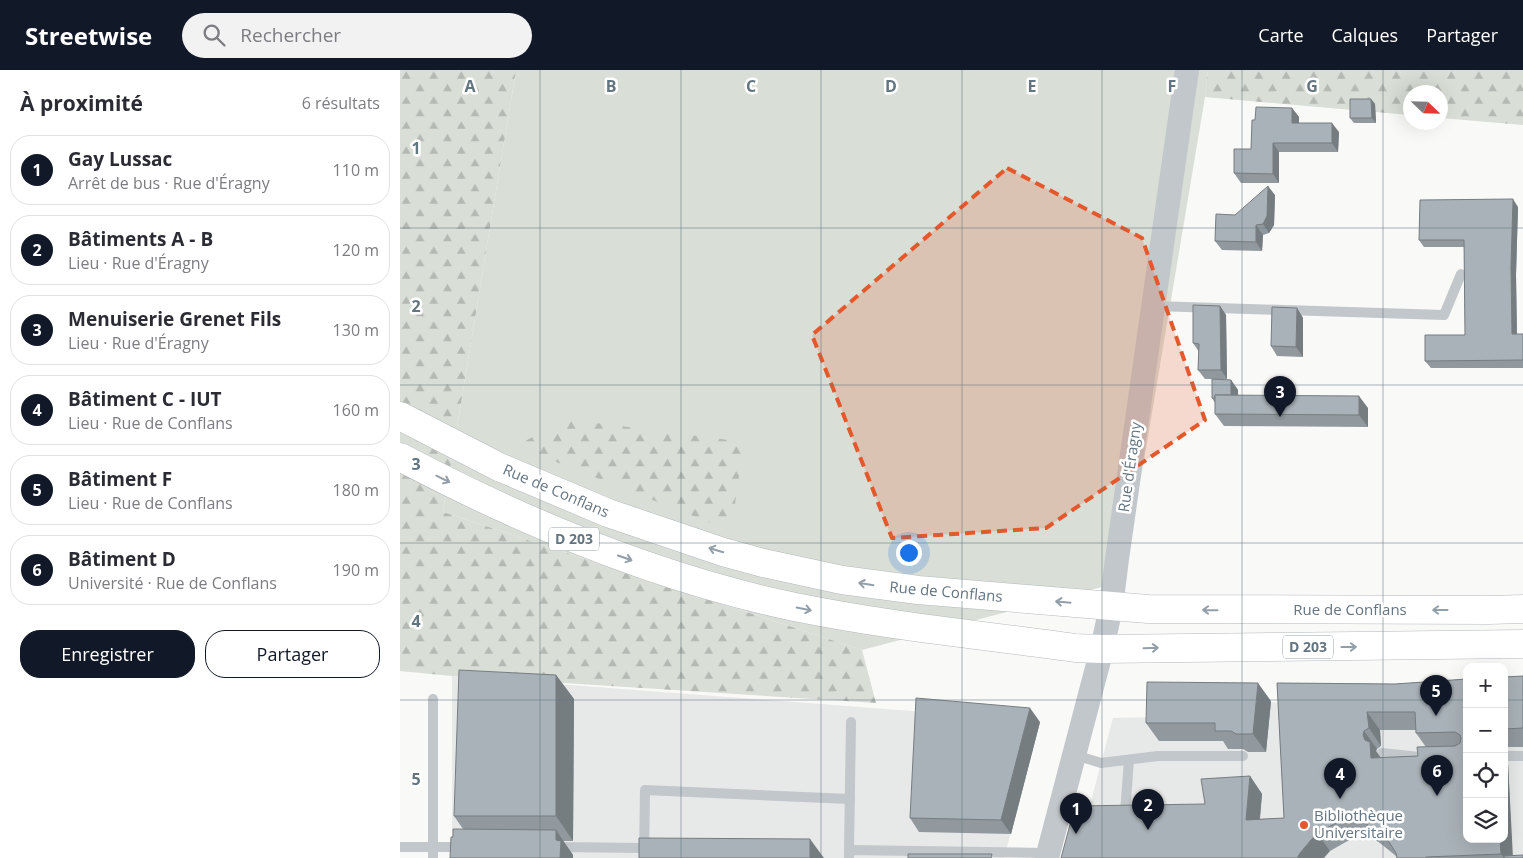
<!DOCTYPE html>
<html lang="fr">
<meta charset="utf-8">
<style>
body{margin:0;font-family:"Open Sans",sans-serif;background:#f2f2f3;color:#2b2b33}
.controls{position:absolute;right:15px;bottom:15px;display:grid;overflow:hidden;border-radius:10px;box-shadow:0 5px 20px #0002}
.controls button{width:45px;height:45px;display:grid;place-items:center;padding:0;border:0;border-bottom:1px solid #e1e1e2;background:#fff;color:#2b2b33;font:25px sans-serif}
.compass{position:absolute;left:1003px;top:15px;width:45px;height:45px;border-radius:50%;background:#fff;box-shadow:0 5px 20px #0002;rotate:113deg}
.you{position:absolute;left:508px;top:482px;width:18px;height:18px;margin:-12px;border:4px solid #fff;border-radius:50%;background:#1a73e8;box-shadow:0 0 0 8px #1a73e833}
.badge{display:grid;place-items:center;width:32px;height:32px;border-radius:50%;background:#111827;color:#fff;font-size:16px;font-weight:700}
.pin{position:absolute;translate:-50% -41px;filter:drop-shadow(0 1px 2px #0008)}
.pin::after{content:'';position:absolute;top:26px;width:18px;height:15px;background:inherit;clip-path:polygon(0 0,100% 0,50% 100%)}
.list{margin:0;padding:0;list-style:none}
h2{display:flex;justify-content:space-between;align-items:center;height:65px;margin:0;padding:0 20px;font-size:21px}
h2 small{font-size:16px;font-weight:400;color:#7c7c81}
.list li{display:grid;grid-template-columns:32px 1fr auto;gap:15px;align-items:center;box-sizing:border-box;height:70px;margin:0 10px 10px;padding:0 10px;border:1px solid #e1e1e2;border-radius:20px}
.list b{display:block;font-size:19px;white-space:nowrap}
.list p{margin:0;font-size:16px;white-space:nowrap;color:#7c7c81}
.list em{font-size:16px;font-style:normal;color:#7c7c81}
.actions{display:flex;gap:10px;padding:15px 20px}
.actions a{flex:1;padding:11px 0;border:1px solid #111827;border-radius:20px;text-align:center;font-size:18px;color:#111827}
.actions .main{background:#111827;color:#fff}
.icon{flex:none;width:28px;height:28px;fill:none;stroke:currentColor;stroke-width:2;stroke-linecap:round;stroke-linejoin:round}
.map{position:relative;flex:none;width:1123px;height:788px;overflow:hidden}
header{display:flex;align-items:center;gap:30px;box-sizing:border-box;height:70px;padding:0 25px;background:#111827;color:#fff}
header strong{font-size:24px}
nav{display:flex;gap:28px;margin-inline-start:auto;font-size:18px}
.search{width:350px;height:45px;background:#f2f2f3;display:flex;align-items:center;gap:12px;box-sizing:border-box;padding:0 18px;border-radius:28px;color:#7c7c81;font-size:19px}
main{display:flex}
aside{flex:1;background:#fff}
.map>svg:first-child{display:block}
.built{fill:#e7e8e8}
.green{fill:#d9ded6}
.forest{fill:url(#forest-firs)}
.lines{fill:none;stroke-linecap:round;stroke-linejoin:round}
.primary-casing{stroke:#b4b9bd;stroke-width:29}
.service{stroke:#c2c7cb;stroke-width:10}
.tertiary{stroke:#c2c7cb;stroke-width:24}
.primary{stroke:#fff;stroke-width:28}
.wall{fill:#91999e;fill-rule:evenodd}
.shaded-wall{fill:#767d81}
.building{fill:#a9b2b8;stroke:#767d81;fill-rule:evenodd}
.oneway{stroke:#929ea8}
.marked{fill:#e4582c;fill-opacity:0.2;stroke:#e4582c;stroke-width:4;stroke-dasharray:10 6;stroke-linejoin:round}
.grid{fill:none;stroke:#647582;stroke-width:1;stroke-opacity:0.55}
.poi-dot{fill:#e4582c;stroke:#fff;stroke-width:2}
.labels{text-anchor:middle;stroke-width:5;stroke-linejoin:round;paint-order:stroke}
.shield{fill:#fff;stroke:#929ea8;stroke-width:1}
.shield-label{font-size:14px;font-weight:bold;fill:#647582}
.street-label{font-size:15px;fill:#647582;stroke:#fff}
.poi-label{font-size:15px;fill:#647582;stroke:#fff;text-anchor:start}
.grid-label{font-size:16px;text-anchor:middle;font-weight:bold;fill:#647582;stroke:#fff;stroke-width:5;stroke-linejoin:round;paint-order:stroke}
</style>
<header>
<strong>Streetwise</strong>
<div class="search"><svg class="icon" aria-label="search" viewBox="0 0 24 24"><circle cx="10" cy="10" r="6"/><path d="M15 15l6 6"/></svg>Rechercher</div>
<nav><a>Carte</a><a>Calques</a><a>Partager</a></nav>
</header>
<main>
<aside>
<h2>À proximité<small>6 résultats</small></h2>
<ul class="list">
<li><span class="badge">1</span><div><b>Gay Lussac</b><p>Arrêt de bus · Rue d'Éragny</p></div><em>110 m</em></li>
<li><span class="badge">2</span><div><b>Bâtiments A - B</b><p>Lieu · Rue d'Éragny</p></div><em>120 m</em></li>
<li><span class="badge">3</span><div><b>Menuiserie Grenet Fils</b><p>Lieu · Rue d'Éragny</p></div><em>130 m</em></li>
<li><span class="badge">4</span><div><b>Bâtiment C - IUT</b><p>Lieu · Rue de Conflans</p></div><em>160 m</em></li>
<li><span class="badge">5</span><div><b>Bâtiment F</b><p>Lieu · Rue de Conflans</p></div><em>180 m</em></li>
<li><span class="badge">6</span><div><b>Bâtiment D</b><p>Université · Rue de Conflans</p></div><em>190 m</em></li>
</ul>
<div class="actions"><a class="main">Enregistrer</a><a>Partager</a></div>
</aside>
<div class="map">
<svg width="1123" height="788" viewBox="0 0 1123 788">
<defs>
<pattern id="forest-firs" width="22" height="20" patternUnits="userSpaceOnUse" patternTransform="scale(1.25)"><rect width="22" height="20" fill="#d9ded6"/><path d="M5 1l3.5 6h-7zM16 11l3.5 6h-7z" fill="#b4b9b3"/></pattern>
</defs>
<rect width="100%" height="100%" fill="#f9f9f7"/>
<g class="built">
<polygon points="52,606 525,642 640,652 604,788 52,788"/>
<polygon points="1104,616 1123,616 1123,788 676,788 713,648 754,647 756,630 905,633 1067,617 1067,769 1104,769"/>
</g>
<polygon class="green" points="116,0 808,0 805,27 746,379 721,512 462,580 43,442"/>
<g class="forest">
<polygon points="0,0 116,0 43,442 462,580 476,633 52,606 0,601"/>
<polygon points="808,0 1123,0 1123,55 1041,48 1040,22 1011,22 1010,45 805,27"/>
<polygon points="166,349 344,372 331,461 116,376"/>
</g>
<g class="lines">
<g class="primary-casing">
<g id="primary">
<polyline points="0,346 99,397 208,443 323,482 363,493 442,510 518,520 748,539 1089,540 1123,539"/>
<path d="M0,387C125,453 256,508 395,537C488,556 582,565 675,578L702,579L1123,574"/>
</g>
</g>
<g class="service">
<polyline points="754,236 1044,245 1061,204"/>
<polyline points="982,683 1028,688"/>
<polyline points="675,685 701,693 758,686 843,686"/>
<polyline points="1104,686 1123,686"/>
<polyline points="725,743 729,690"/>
<polyline points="0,777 63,777"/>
<polyline points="155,777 244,778"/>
<polyline points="449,780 451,652"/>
<polyline points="33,788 33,629"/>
<polyline points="244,788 245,720 450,729"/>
<polyline points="449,788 449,780 648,783"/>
</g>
<polyline class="tertiary" points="647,788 702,579 711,537 717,489 787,0"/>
<use href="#primary" class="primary"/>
</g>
<g class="wall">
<polygon points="971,29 975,34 976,53 954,53 950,48"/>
<polygon points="892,38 899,47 899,53 939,62 938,82 879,82 879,113 841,113 834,103 851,79 855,50"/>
<polygon points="875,125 874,155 869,163 863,165 862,181 822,180 815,171 835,145"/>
<polygon points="1118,137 1116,205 1117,264 1123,264 1123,298 1031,298 1025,291 1065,265 1064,177 1024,177 1019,170"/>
<polygon points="820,236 826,245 827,309 813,309 831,310 838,320 838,325 968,338 968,357 824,356 815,344 815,333 812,328 812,309 805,309 798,300 799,282 793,273"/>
<polygon points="897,238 903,248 903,287 877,286 871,276"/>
<polygon points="156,605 174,629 173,771 163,771 173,785 53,767 63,759 54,746"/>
<polygon points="1123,606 1123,677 1108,677 1108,679 1104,680 1104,607"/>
<path d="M1067,609V769L1108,693L1112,785L1123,788H997L996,786L980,773L974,769H951L930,781L805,734L850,706L862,724L860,749L884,748L877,613L995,614ZM980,660H1016V663L1026,677L1018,686L981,688L976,681L977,679L981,676Z"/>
<polygon points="871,631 866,682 848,682 843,679 828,679 823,671 759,671 746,653"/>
<polygon points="640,652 611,764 519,762 510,748"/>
</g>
<g class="shaded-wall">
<polygon points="971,29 975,34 976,53 972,48"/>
<polygon points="892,38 899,47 899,62 892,53"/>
<polygon points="932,53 939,62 938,82 932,73"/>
<polygon points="873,73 879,82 879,113 873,104"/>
<polygon points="868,116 875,125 874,155 869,163 863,154"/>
<polygon points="1113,129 1118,137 1116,205 1117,272 1112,264 1111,197"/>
<polygon points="856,155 863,165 862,181 856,172"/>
<polygon points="820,236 826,245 827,309 821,300"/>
<polygon points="897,238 903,248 903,287 896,277"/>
<polygon points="831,310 838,320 838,337 831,327"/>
<polygon points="959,326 968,338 968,357 959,345"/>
<polygon points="156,605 174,629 173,771 156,746"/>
<polygon points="858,613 871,631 866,682 853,664"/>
<polygon points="630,638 640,652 611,764 601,750"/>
<polygon points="967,642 980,660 981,676 969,658"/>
<polygon points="964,661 977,679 976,681 982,690 971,688 963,665"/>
<polygon points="1104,687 1108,693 1113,788 1104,788 1101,784 1100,769 1104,769"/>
<polygon points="850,706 862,724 858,768 846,750"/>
<polygon points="156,760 173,785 173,788 160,788 156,770"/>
<polygon points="917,763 930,781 924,788 897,788 900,783"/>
<polygon points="410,769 424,788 410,788"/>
</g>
<g class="building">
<polygon points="950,29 971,29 972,48 950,48"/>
<polygon points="856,37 892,38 892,53 932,53 932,73 873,73 873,104 834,103 834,79 851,79 852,50 855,50"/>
<polygon points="868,116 867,146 863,154 856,155 856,172 815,171 816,144 835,145"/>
<polygon points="1113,129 1111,197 1112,264 1123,264 1123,290 1025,291 1025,265 1065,265 1064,170 1019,170 1020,130"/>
<polygon points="793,235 820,236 821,300 798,300 799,274 793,273"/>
<polygon points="872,237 897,238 896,277 871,276"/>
<polygon points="812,309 831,310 831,325 815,325 815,328 812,328"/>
<polygon points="815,325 959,326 959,345 815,344"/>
<polygon points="59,600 156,605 156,746 54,746"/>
<polygon points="1123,606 1123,658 1104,659 1104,607"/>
<path d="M1067,609V769H1100L1101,784L1026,787V788H997L996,783L989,772L968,755L961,751H956L938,752L917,763L900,783L897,788H661L675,736L805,734L801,709L850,706L846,750L884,748L877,613L995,614ZM967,642H1015L1016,663L1055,662L1060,665L1061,668L1060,673L1055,676L1017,677L1018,686L971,688L970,672L965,670L963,665L964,661L969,658Z"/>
<polygon points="747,612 858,613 853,664 836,664 831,661 815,661 815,653 746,653"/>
<polygon points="516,628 630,638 601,750 510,748"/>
<polygon points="53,759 156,760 156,770 161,771 160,788 50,788 51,767 53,767"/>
<polygon points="239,768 410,769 410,788 239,788"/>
<polygon points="508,784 592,784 591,788 508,788"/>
<polygon points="1123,785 1123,788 1104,788 1104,786"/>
</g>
<defs><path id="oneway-shaft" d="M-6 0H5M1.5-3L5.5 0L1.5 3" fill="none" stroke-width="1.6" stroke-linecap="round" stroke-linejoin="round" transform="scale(1.25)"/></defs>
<g class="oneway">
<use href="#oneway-shaft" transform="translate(43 409) rotate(26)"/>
<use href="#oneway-shaft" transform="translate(316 480) rotate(-163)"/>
<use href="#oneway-shaft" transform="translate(225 488) rotate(19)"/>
<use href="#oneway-shaft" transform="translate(466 514) rotate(-171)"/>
<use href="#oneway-shaft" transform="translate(663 532) rotate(-175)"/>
<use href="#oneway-shaft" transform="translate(404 539) rotate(11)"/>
<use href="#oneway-shaft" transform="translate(810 540) rotate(-179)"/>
<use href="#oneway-shaft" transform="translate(1040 540) rotate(-180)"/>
<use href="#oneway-shaft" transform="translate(949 577)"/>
<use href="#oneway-shaft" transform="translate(751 578) rotate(-2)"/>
</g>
<path class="marked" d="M607,98L742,168L805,350L646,458L492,468L412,265Z"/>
<path class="grid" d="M140,0V788M281,0V788M421,0V788M562,0V788M702,0V788M842,0V788M983,0V788M0,158H1123M0,315H1123M0,473H1123M0,630H1067M1104,630H1123"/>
<circle class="poi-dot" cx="904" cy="755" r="5"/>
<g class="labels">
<g class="shield">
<rect x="149" y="457.5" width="50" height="23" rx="4"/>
<rect x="883" y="565.5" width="50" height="23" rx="4"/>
</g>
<g class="shield-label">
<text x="174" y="474">D 203</text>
<text x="908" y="582">D 203</text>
</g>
<g class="street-label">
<text transform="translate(730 397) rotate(-82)" y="5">Rue d'Éragny</text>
<text transform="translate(156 421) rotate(23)" y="5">Rue de Conflans</text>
<text transform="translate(546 522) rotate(5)" y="5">Rue de Conflans</text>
<text x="950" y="545">Rue de Conflans</text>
</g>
<g class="poi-label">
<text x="914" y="751">Bibliothèque<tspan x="914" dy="17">Universitaire</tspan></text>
</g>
</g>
<g class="grid-label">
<text x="70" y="22">A</text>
<text x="211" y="22">B</text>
<text x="351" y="22">C</text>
<text x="491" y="22">D</text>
<text x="632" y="22">E</text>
<text x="772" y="22">F</text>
<text x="912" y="22">G</text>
<text x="16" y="84">1</text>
<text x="16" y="242">2</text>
<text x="16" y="400">3</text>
<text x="16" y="557">4</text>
<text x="16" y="715">5</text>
</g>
</svg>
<div class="controls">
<button>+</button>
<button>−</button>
<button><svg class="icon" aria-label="locate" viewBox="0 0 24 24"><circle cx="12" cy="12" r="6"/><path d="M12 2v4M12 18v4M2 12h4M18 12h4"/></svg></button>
<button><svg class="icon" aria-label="layers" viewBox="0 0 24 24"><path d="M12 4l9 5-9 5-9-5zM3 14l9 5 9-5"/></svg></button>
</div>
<svg class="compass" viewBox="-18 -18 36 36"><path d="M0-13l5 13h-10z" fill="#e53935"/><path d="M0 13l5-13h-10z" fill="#7c7c81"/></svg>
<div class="you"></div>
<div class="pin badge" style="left:676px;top:764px">1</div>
<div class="pin badge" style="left:748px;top:760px">2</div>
<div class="pin badge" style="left:880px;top:347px">3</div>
<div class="pin badge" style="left:940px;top:729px">4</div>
<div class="pin badge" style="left:1036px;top:646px">5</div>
<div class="pin badge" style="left:1037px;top:726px">6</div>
</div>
</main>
